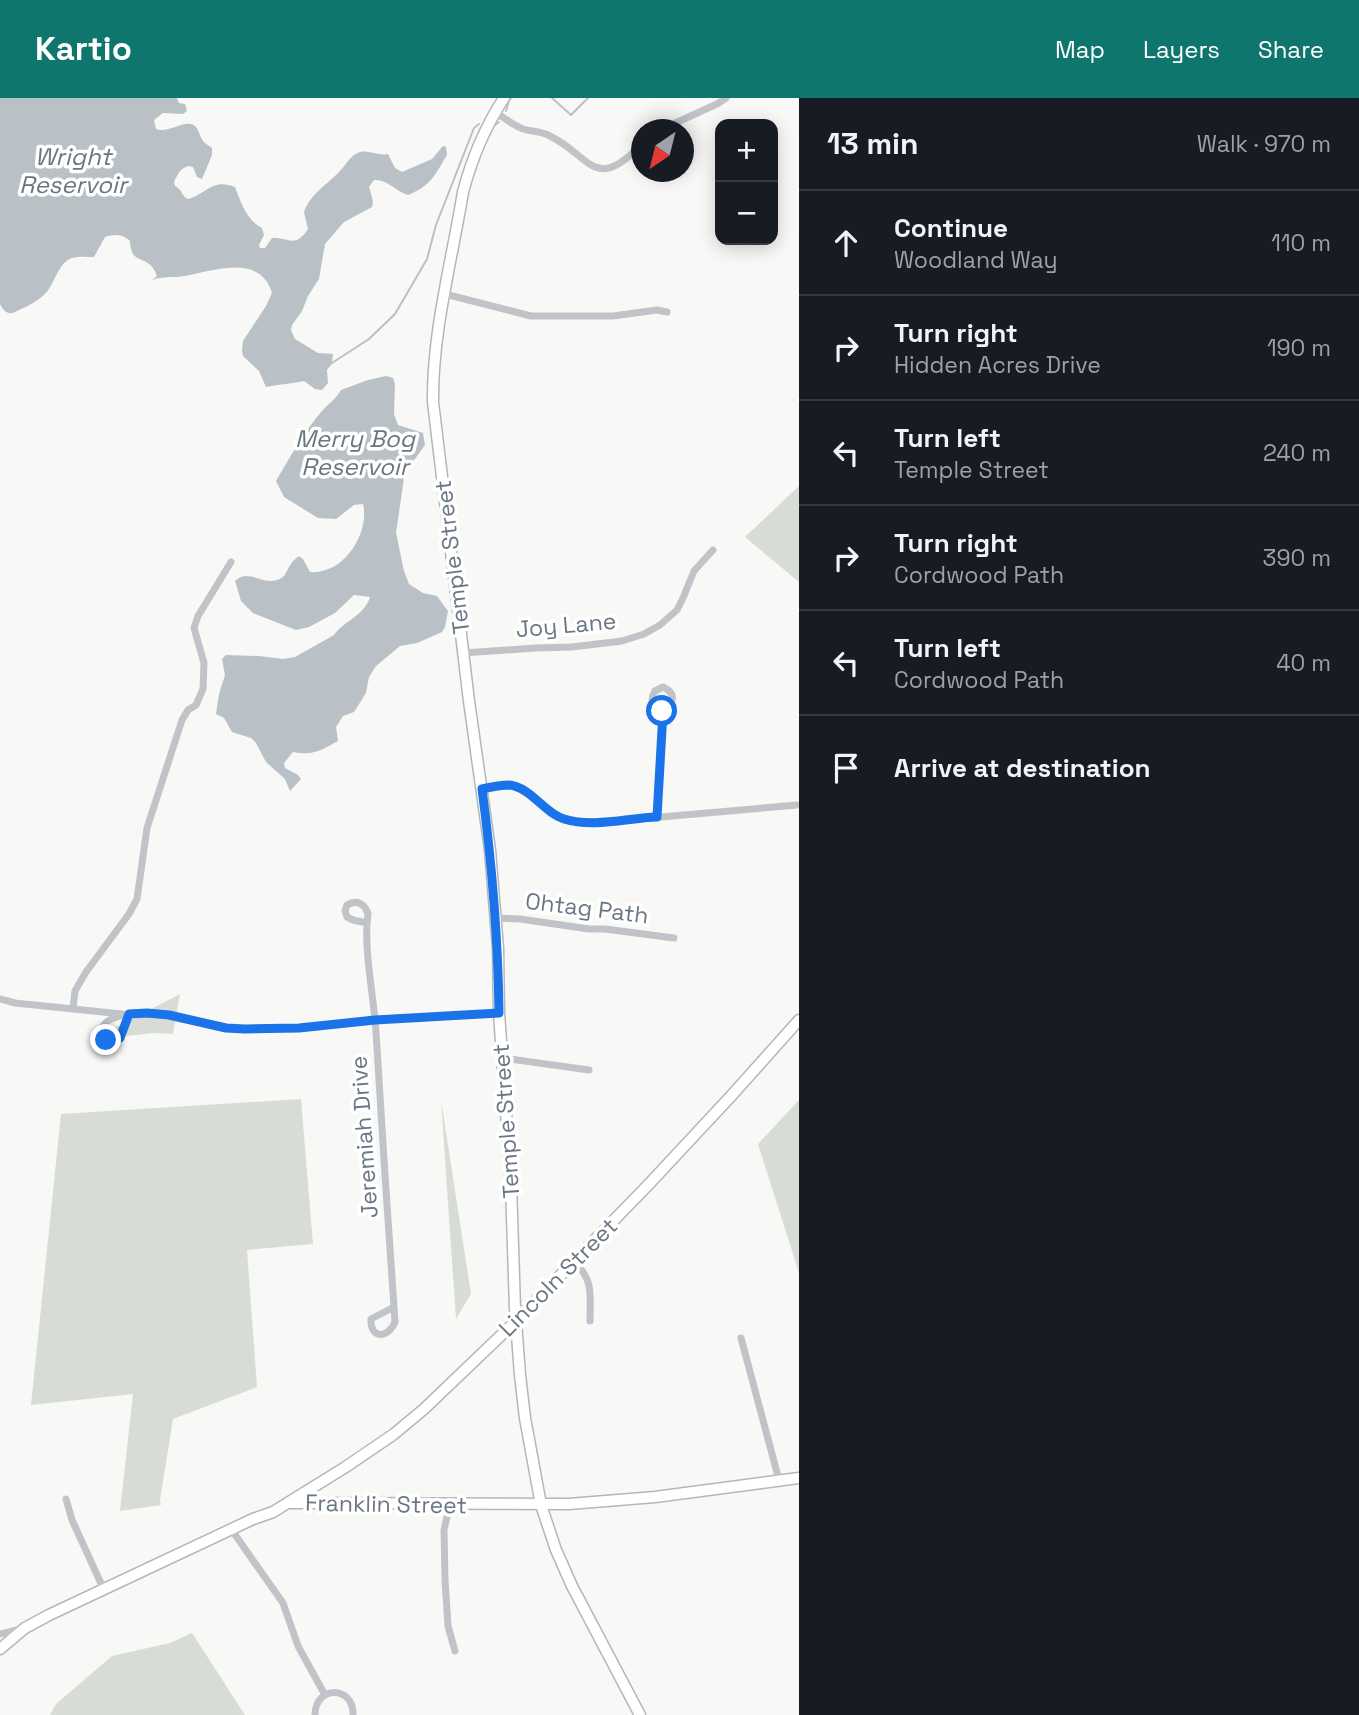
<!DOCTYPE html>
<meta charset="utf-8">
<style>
body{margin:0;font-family:"Space Grotesk",sans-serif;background:#242831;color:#f1f3f6}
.controls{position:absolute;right:21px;top:21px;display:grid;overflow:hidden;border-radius:14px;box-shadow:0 4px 18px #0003}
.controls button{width:63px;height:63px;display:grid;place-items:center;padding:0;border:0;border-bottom:2px solid #363941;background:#171b24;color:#f1f3f6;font:35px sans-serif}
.compass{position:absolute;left:631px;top:21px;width:63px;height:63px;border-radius:50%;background:#171b24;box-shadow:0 4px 18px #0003;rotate:215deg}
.stop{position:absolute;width:21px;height:21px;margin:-16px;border:5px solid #1a73e8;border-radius:50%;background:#fff}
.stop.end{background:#1a73e8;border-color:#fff;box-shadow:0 2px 7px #0008}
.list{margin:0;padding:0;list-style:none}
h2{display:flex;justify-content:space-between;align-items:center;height:91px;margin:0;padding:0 28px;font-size:30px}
h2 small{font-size:23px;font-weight:400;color:#9ea1a6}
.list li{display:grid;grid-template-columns:46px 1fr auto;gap:21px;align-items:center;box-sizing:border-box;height:105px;padding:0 28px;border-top:2px solid #363941}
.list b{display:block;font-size:26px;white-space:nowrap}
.list p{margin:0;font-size:23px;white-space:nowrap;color:#9ea1a6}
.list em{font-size:23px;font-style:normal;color:#9ea1a6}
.icon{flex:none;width:38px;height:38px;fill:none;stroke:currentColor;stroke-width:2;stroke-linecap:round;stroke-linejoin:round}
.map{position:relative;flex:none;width:799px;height:1617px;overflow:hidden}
header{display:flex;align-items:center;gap:42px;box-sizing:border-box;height:98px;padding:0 35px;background:#0f766e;color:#fff}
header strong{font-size:33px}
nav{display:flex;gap:38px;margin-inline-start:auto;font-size:24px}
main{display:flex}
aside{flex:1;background:#171b24}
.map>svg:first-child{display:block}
.green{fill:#d8dcd6}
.water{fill:#b9c1c6}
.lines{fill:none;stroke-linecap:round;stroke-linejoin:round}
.stream{stroke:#b9c1c6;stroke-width:2}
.secondary-casing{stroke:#b3b7bb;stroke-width:13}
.street{stroke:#c0c3c7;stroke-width:7}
.secondary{stroke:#fff;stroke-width:10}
.route{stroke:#1a73e8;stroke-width:9}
.labels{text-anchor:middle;stroke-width:7;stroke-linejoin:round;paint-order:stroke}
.street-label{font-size:23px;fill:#6b7783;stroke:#fff}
.water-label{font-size:24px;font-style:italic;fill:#67777f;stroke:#fff}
</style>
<header>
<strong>Kartio</strong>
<nav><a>Map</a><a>Layers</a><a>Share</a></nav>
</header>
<main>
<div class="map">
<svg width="799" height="1617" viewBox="0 0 799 1617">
<rect width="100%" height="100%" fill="#f8f8f6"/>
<g class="green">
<polygon points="799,388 799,484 745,439"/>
<polygon points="180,896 173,936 154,935 126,938 118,934 109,933"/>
<polygon points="301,1001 313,1146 247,1152 257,1289 173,1321 160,1402 161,1407 120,1413 133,1296 31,1307 61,1016"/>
<polygon points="441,1002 471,1196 456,1221"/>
<polygon points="799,1002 799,1175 758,1046"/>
<polygon points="192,1535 245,1617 50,1617 56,1606 112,1558 170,1545"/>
</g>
<g class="water">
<path d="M0,0H177L179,5L185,6L187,13L183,16L163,15L154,22L156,31C169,36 185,20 195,28C199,32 200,39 203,43C204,45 211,49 212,50V57L202,81L197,79L193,69L189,68C180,70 178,76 174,84L175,88C183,92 181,98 188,101C207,96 212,80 235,89C241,104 246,122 262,130L264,137L259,147L260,150H265L272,140C289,139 295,151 308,131L304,114C311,95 327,87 340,73C347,66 350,57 360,54C369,52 379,58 388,56L395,70L402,74L432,61L443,48L446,49L447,57C434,78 432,87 408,97C395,93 387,81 374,82L369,89L373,103L372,109L344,124L325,146L319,181L308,198L302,213L292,227L291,232L295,241L318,255L333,256L332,266L327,272L328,285L322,292L315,291L304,283C292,286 279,286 266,289L259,273L243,258L242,252L243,243L266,208L272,195C260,155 214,173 185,178C174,180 162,178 152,182L157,178C149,154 131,170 130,143C122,136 115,136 105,139L94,159C87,159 79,158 72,160C58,165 55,185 46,195C36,205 25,209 13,215C6,216 3,212 0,206Z"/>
<path d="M386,278L393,280L395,286L394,316L398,327L423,335L425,347L407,372L404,380L396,435L404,473L409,486L423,495L437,498L448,513L445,529L442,534L417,545L400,548L376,568L369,579L366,595L354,614L343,618L336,629L338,643C321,652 314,658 293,654L284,665L285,670L298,677L301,681L290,693L285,681L266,664L256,645L251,640L232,634L224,620L216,616L219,596L225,577L222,561L226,557L259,558L283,561L295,559L334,537C345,522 364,518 370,499L354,497L335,515L309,529L296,532L253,515L241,503L235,483C248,470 262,487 277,482C286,480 286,472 291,466C292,464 297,459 299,458L303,461L310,474C343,477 370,436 363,406L354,407L336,421L318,420L284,399L276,383C290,359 304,334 322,313C329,305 336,301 341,292L368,282Z"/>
</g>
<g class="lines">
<g class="stream">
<polyline points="552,0 571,17 588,0"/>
<polyline points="506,13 509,2 511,0"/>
<polyline points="495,27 499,24"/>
<polyline points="332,265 369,241 395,216 427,161 436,127 474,30 479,26"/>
</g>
<g class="secondary-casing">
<g id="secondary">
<path d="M504,0C485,29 472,60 463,94C452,162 432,235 433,304L469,603L490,752L498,850L499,915L511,1087L515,1211L520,1277L525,1320L541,1407L556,1452L572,1488L640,1617"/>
<polyline points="291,1405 569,1406 655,1399 799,1380"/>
<polyline points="0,1551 25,1530 49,1517 253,1421 273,1414 344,1370 394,1336 424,1311 516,1223 650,1085 732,997 799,922"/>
</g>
</g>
<g class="street">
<path d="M495,14C504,20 513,27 523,31C532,34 541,33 550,38C591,58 594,96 642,46"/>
<polyline points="660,32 717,6 726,0"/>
<polyline points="445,196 531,218 613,218 657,212 667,214"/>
<polyline points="463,555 536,550 572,549 622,543 644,536 660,527 677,512 683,500 694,473 713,452"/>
<path d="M482,691C511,685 515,685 538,704C543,708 549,714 555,717C570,725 588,724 604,724L797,707"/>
<path d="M657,719L663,614C653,610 649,602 655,593L663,589C678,596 673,606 663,614"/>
<polyline points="495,820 520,821 589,831 605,831 674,840"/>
<path d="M367,825L353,822L347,819L345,813L347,807C357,801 365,806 368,816C363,850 374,899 376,934C382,1031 388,1127 395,1224C388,1241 370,1241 371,1221L394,1209"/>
<polyline points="0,901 15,905 122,916"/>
<polyline points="73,910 75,893 86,874 129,816 137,801 147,730 182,622 188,612 196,607 203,591 204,565 194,530 198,518 231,464"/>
<path d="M129,916C115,919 94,923 106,942L112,943L120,940L129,916L147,915L169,917L226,930L245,931L298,930L375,922L499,915"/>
<polyline points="502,960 589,972"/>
<path d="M574,1163C594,1183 590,1196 590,1223"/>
<polyline points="741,1240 779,1382"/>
<polyline points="66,1401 72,1422 104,1492"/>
<polyline points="450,1406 444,1432 445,1482 448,1528 455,1553"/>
<polyline points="231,1431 283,1505 298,1548 325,1597"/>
<polyline points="0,1536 21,1531"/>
<path d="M315,1617C315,1587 354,1587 353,1617"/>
</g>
<use href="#secondary" class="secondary"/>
</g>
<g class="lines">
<path class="route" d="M106,942L112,943L120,940L129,916L147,915L169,917L226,930L245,931L299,930L375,922L499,915C498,840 492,766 482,691C491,689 500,687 509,687C531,689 544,715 564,721C594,730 627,720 657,719L663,614L662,613"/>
</g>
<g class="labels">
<g class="street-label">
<text transform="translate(452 459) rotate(-97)" y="8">Temple Street</text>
<text transform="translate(566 527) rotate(-5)" y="8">Joy Lane</text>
<text transform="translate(587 810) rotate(7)" y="8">Ohtag Path</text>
<text transform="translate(506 1023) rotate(-94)" y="8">Temple Street</text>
<text transform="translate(364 1039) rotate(-94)" y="8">Jeremiah Drive</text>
<text transform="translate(558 1179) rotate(-45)" y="8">Lincoln Street</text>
<text transform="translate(386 1406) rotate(1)" y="8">Franklin Street</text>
</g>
<g class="water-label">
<text x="73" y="67">Wright<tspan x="73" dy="28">Reservoir</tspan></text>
<text x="355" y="349">Merry Bog<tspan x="355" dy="28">Reservoir</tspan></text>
</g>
</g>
</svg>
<div class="controls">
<button>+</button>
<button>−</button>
</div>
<svg class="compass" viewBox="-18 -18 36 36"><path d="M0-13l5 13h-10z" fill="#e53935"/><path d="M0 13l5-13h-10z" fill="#9ea1a6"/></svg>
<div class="stop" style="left:662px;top:613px"></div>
<div class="stop end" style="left:106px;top:942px"></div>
</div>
<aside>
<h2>13 min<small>Walk · 970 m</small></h2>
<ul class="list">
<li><svg class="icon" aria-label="ahead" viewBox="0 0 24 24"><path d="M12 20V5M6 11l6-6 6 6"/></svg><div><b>Continue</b><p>Woodland Way</p></div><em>110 m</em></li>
<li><svg class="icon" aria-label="right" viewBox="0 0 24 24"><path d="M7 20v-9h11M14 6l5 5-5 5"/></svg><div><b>Turn right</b><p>Hidden Acres Drive</p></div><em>190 m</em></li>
<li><svg class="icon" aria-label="left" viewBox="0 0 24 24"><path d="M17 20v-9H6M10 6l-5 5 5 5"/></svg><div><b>Turn left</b><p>Temple Street</p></div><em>240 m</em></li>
<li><svg class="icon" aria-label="right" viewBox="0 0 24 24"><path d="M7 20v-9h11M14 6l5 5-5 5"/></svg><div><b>Turn right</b><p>Cordwood Path</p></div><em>390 m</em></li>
<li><svg class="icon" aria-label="left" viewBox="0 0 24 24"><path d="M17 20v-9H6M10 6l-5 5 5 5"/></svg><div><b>Turn left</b><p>Cordwood Path</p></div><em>40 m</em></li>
<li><svg class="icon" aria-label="arrive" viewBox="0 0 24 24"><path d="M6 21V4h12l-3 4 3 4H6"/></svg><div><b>Arrive at destination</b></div></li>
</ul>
</aside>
</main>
